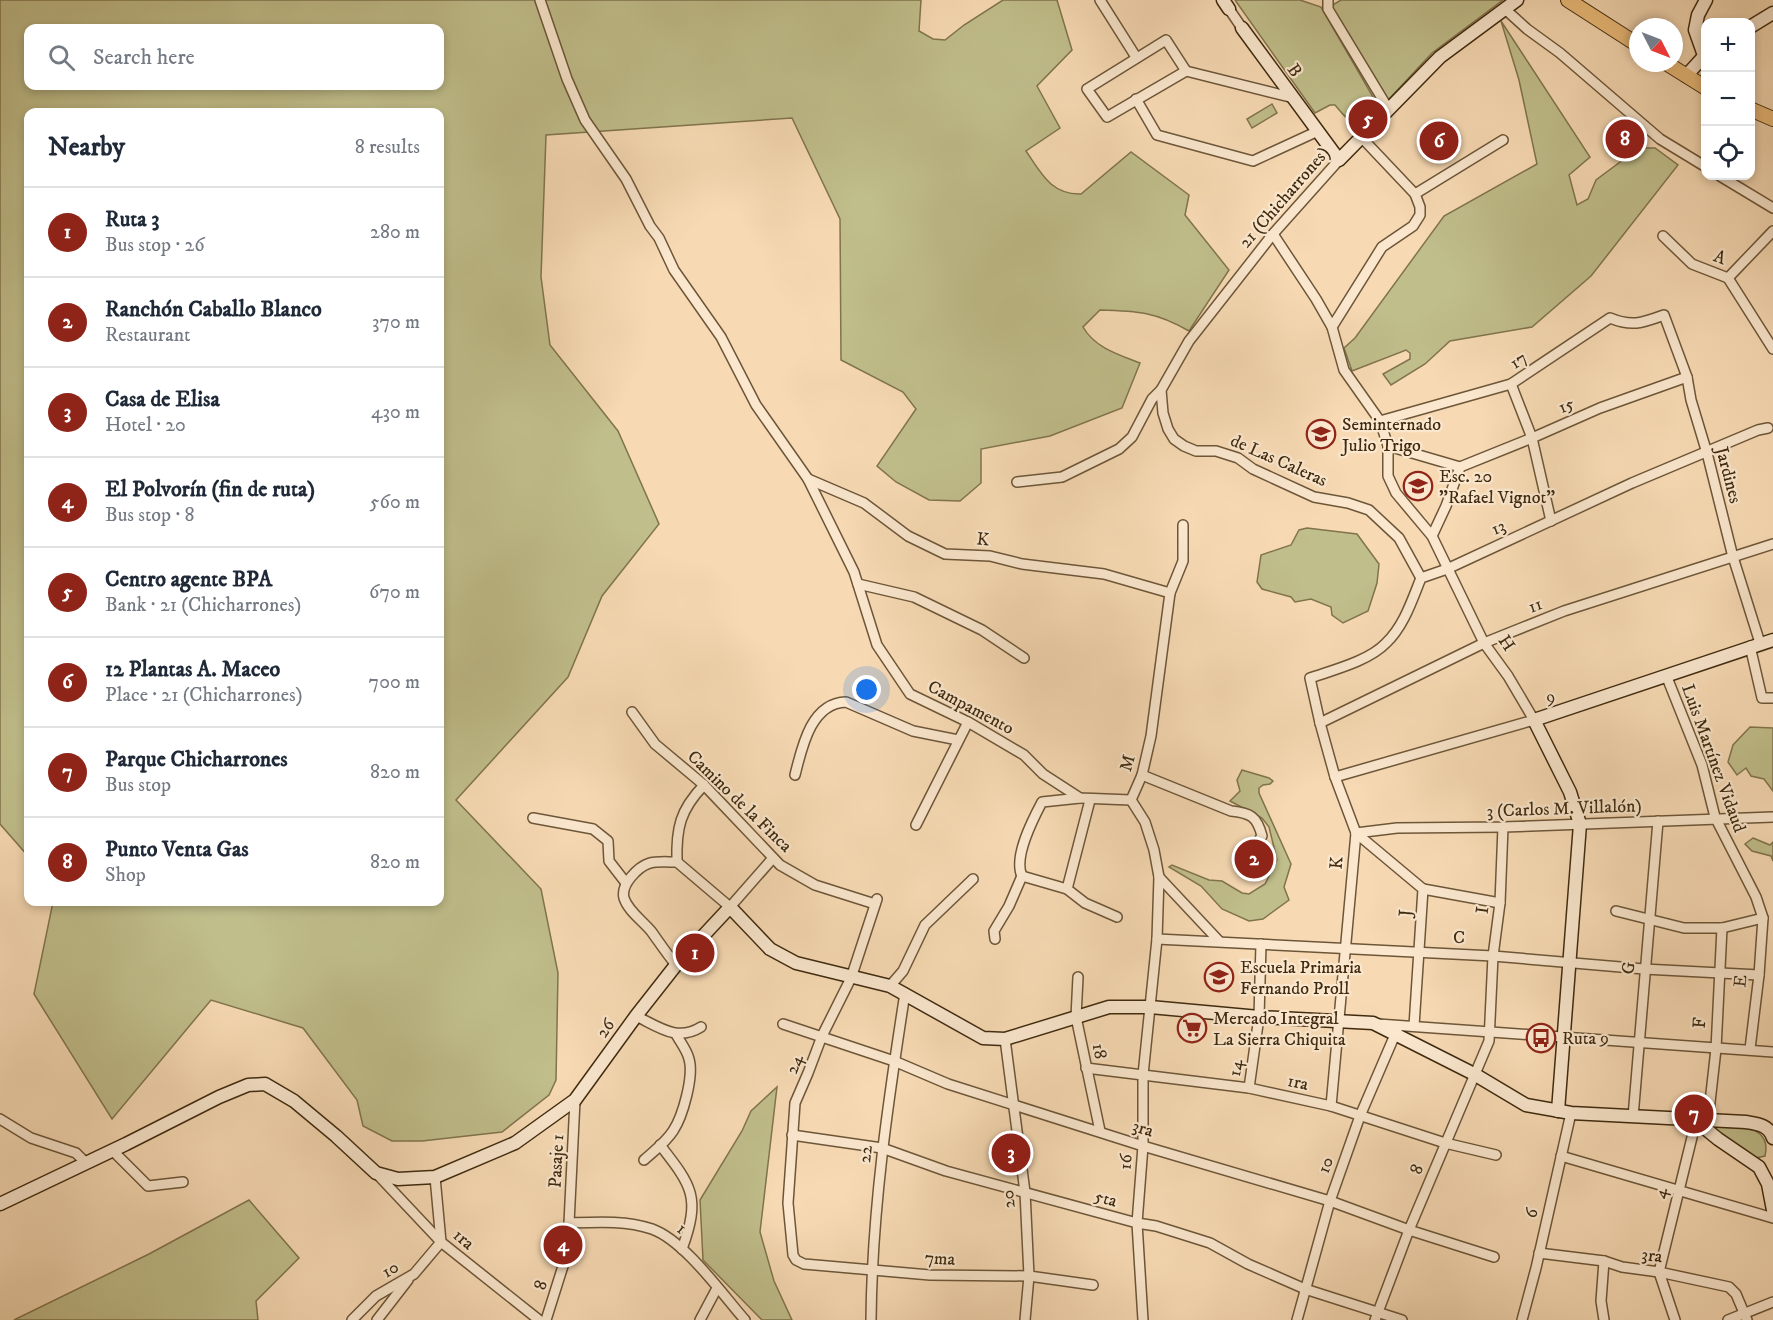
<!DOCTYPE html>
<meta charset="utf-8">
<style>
body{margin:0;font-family:"IM FELL DW Pica",serif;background:#f6f6f7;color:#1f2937}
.controls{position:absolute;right:18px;top:18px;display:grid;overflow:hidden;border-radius:12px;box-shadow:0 3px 9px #0003}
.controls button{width:54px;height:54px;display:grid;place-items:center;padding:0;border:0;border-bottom:2px solid #e0e1e3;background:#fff;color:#1f2937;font:30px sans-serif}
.compass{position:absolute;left:1629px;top:18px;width:54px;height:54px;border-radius:50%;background:#fff;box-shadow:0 3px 9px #0003;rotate:132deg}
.you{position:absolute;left:867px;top:690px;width:21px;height:21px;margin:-15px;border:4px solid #fff;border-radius:50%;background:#1a73e8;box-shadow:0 0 0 9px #1a73e833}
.badge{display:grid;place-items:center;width:39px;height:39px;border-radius:50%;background:#8f2418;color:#fff;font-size:20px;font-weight:700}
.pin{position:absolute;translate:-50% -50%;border:3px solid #fff;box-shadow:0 2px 6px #0006}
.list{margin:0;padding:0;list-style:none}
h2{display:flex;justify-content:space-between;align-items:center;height:78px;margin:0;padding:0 24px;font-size:26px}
h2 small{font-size:20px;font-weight:400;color:#747a83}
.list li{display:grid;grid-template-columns:39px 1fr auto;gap:18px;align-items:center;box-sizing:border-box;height:90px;padding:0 24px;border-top:2px solid #e0e1e3}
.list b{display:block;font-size:22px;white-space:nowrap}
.list p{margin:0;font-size:20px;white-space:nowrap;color:#747a83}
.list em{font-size:20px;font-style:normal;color:#747a83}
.icon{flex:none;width:33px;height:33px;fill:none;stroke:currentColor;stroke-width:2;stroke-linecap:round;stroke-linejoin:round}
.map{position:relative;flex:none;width:1773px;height:1320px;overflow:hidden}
.search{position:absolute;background:#fff;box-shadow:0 3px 9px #0003;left:24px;top:24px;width:420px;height:66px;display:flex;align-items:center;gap:15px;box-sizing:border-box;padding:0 21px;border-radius:12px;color:#747a83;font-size:22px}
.panel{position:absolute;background:#fff;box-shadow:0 3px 9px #0003;left:24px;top:108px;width:420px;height:798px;border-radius:12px}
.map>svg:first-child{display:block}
.green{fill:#c0be8b;stroke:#80744d;stroke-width:1.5;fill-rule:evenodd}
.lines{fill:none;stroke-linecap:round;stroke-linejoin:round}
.street-casing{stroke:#6d5638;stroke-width:12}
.secondary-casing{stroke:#3f2a0f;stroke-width:15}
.primary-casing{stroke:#3f2a0f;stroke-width:16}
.street{stroke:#fae7ce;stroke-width:9}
.secondary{stroke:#fae7ce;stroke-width:12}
.primary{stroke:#ecbd7a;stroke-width:14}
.labels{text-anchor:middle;stroke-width:4.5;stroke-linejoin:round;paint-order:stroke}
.street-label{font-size:18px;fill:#3f2a0f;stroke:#fae7ce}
.poi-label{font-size:18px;fill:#3f2a0f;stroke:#fae7ce;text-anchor:start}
</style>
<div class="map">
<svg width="1773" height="1320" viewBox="0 0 1773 1320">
<rect width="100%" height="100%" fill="#f7dab4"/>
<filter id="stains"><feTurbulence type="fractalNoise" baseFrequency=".00333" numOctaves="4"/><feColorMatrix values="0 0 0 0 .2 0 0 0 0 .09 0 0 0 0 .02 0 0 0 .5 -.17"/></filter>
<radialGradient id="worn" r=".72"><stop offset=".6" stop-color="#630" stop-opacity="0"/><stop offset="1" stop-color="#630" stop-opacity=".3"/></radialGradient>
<g class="green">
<path d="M0,0H921L919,31L933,39L945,40L964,25L1003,0H1057L1072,50L1037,86L1060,128L1026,151C1041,173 1051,195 1081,194L1131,152L1189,195L1185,215L1229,270L1189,331C1156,312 1138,311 1100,310L1083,327C1095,348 1119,355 1140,363L1122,408L1050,436L981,449V483L960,501L929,500L896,482L877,466L916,409L903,392L841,360L840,219L792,118L546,135L541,277L550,345L618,431L659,524L602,596L568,677L456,800L541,889L558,973L556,1080L549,1095L502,1132L422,1141H392L363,1126L357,1100L303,1028L211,1000L112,1119L34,994L53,902H440V112H28V856L0,824ZM28,28H440V86H28Z"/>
<path d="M1235,0H1300L1321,7L1380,109L1374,113L1364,108C1347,124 1349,121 1335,105H1330L1315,113Z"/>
<polygon points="1341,0 1503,0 1432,53 1388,100 1331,6"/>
<polygon points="1501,21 1590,157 1569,175 1577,205 1588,199 1596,180 1639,148 1655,148 1678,165 1591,276 1532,327 1450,341 1425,364 1391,385 1383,374 1410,359 1410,353 1406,350 1352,371 1344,348 1355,338 1444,216 1537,164 1519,80"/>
<polygon points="1272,104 1277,113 1252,128 1247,119"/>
<polygon points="1307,528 1357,534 1379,564 1377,583 1368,611 1343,623 1332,615 1331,607 1311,599 1295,602 1291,597 1262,589 1257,582 1261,555 1291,545 1299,530"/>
<polygon points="1750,727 1773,728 1773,791 1764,779 1751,776 1746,768 1737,775 1728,762 1733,745"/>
<polygon points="1242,770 1269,778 1273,781 1270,784 1263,785 1259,788 1259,793 1291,864 1284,887 1289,900 1263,919 1249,921 1222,909 1201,886 1169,867 1172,865 1209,880 1222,881 1242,893 1249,894 1265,884 1277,860 1269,827 1262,818 1230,801 1240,791 1237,780"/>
<polygon points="1753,838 1770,845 1773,842 1773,861 1771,856 1752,851 1745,844"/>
<polygon points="777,1087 760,1232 774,1281 792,1320 762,1320 703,1260 700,1200 742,1131 751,1111"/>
<path d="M1712,1126C1731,1127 1773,1122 1765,1156L1756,1158L1712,1130Z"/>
<polygon points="249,1200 299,1258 256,1301 258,1320 14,1320 149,1254"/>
</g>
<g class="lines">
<g class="street-casing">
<g id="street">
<polyline points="540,0 567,79 585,120 626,179 650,226 659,238 674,270 721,337 756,405 808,479 854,572 877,645 910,694 968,722 1024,755 1043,774 1080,798 1131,800"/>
<polyline points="1100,0 1136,57"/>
<polyline points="1328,0 1328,9 1389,110"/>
<polyline points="1229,9 1242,28"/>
<polyline points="1505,9 1527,29 1560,53 1660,139 1706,167"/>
<polygon points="1166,40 1186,71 1107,117 1087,89"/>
<polyline points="1186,71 1294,98"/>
<polyline points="1136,99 1157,135 1253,161 1318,131"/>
<polyline points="1339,160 1273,234 1189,341 1161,390 1163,413 1168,429 1174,439 1184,446 1196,451 1216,451 1238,458 1253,469 1314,497 1348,503 1369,510 1399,538 1421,578"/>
<polyline points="1720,176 1773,208"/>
<polyline points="1415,194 1503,140"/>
<polyline points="1273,234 1316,299 1332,327 1344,370 1380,421 1388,446 1388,476 1396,493 1432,536 1484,643 1508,676 1534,720 1335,777"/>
<polyline points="1663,236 1692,264 1728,278 1773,349"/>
<polyline points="1728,278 1773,231"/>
<polyline points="1332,327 1382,247 1413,226 1420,215 1420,207 1415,194 1362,138"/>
<polyline points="1511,384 1532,438 1551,521"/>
<path d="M1380,421L1511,384L1610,318C1632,327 1642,323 1664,315L1687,377L1691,400L1707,453L1733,557L1760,643"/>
<polyline points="1388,446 1460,467 1446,506 1432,536"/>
<polyline points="1460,467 1532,438 1600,408 1687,377"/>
<polyline points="808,479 864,503 908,536 945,554 990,556 1022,564 1104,574 1170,593"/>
<polyline points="1017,482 1062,477 1119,449 1132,437 1152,399 1161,390"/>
<polyline points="858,584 914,597 982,630 1024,658"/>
<polyline points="1750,646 1762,698 1773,698"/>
<polyline points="1666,675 1702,765 1715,817 1756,897 1763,918 1759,975 1750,1049"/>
<polyline points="632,712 655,744 704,785 780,865 815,885 875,904"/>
<polyline points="1320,723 1484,643 1564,611 1773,544"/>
<path d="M795,775C802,747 811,703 846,702L913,731L958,740"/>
<path d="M1142,775L1231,811C1250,813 1257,816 1262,836L1256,844"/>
<polyline points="1131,800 1145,822 1154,850 1159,877 1157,939 1143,1075 1143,1146 1137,1223 1143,1320"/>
<polyline points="1131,800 1142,775 1151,736 1170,593 1183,561 1183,525"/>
<polyline points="533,818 593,829 608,841 609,861 626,883"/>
<polyline points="916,825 968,722"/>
<polyline points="1356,833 1397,828 1503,827 1773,817"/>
<polyline points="1356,833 1423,889 1414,1026"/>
<path d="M677,862C676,828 680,810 704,785"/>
<path d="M1022,876C1013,857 1033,819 1042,802L1080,798"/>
<polyline points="1022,876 1067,889 1085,903 1117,917"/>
<polyline points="1159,877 1219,941"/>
<polyline points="1067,889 1090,800"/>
<polyline points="1423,889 1500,903"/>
<polyline points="877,899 851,978 822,1036 808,1073 795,1103 788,1203 793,1255 796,1260 804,1264 930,1275 1029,1276 1093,1285"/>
<polyline points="1616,911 1684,928 1722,928 1763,918"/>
<polyline points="995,939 994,931 1009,906 1022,876"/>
<polyline points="1157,939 1493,956 1644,969 1759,975"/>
<path d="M676,965C667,954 659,942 651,931C643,921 628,911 624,898C622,890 626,883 631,877C646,859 655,862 677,862L730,907L773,858"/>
<polyline points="1078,977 1076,1017 1100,1131"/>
<polyline points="890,986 903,971 925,925 973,879"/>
<path d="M636,1016C659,1027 677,1042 701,1027"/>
<polyline points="783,1024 894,1061 948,1084 1143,1146 1330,1201 1409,1230 1494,1257"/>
<polyline points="1378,1024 1773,1052"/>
<polyline points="1005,1039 1025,1192 1029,1276 1025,1320"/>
<polyline points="1086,1068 1249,1088 1331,1106 1445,1143 1496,1155"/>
<polyline points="1249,1088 1259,1017 1261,944"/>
<path d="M1331,1106L1356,833L1335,777L1320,723L1310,678C1333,670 1369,661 1386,643C1404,626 1412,600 1421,578L1447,569L1632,483L1758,430L1768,428"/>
<polyline points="1633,1117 1658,821"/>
<polyline points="0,1119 31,1138 76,1153 86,1163"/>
<polyline points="1708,1120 1716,1049 1722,928"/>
<polyline points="792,1135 882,1148 946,1171 1137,1223 1156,1226 1210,1243 1248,1264 1305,1289 1402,1320"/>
<path d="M660,1145C692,1186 701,1197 682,1249"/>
<polyline points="113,1151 148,1186 183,1182"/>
<polyline points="1561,1156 1773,1218"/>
<path d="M644,1160C654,1151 666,1142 673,1131C683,1116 694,1076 689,1059C687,1050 680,1042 676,1034"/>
<polyline points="376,1173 441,1242 539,1320"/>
<path d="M569,1223C596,1222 626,1220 652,1229C685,1241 722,1294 745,1320"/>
<polyline points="1539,1253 1604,1261 1622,1267 1659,1272 1729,1287 1736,1294 1747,1320"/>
<polyline points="1604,1261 1601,1301 1604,1320"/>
<polyline points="352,1320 376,1296 414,1274 441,1242 435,1177"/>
<polyline points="377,1320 408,1280"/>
<polyline points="546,1320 563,1266 569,1223 575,1100"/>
<polyline points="700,1320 717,1288"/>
<path d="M871,1320C872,1210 888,1102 905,993"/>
<polyline points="1297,1320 1330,1201 1360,1116 1397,1030"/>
<polyline points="1375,1320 1409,1230 1489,1041 1493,956 1500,903 1503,827"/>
<polyline points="1522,1320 1536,1268 1571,1113"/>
<polyline points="1675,1320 1659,1272 1696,1121"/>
<polyline points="1728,1320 1773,1302"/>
</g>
</g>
<g class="secondary-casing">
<g id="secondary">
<polyline points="1223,0 1229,9"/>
<polyline points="1750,27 1773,13"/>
<polyline points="1242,28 1339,160 1440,57 1517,0"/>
<polyline points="1706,61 1695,30 1698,15 1706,0"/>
<polyline points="1686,76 1706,54"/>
<polyline points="1558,1111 1580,824 1570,792 1534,720 1773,640"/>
<polyline points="1696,1121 1718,1139 1759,1167 1768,1184 1773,1210"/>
<path d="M0,1204L126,1144L219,1097L248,1085L265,1084L294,1101L336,1136L376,1173L398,1179L435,1177L515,1143L575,1100L636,1016L676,965L730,907L770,949L796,963L890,986L983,1038L1005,1039L1109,1007H1150L1259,1017L1373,1023L1474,1074L1526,1105L1571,1113L1746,1122C1758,1124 1769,1125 1773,1138"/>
</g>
</g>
<g class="primary-casing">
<g id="primary">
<polyline points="1568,0 1638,45"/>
<polyline points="1666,63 1706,88"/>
<polyline points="1750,109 1773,119"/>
</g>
</g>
<use href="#street" class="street"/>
<use href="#secondary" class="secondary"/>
<use href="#primary" class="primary"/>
</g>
<defs>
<g id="school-ring" transform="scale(1.5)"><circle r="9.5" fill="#fae7ce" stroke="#8f2418" stroke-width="1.5"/><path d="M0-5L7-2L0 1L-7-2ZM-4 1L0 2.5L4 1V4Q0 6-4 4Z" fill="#8f2418"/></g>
<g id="supermarket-ring" transform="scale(1.5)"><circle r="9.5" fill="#fae7ce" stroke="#8f2418" stroke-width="1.5"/><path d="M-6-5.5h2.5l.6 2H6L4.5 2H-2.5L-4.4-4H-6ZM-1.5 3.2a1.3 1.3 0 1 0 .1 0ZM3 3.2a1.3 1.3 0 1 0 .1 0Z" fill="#8f2418"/></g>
<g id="bus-ring" transform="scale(1.5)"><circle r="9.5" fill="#fae7ce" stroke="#8f2418" stroke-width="1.5"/><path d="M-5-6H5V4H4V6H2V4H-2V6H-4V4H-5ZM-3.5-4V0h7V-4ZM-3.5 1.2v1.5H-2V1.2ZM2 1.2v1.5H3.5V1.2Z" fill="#8f2418"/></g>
</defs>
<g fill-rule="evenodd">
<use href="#school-ring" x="1321" y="434"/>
<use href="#school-ring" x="1418" y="486"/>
<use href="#school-ring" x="1219" y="977"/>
<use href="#supermarket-ring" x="1192" y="1028"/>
<use href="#bus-ring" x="1541" y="1038"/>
</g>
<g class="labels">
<g class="street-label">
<text transform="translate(1295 70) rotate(54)" y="6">B</text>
<text transform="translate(1284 197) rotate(-49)" y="6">21 (Chicharrones)</text>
<text transform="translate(1720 257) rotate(21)" y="6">A</text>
<text transform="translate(1518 360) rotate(-34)" y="6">17</text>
<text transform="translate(1566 405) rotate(-24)" y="6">15</text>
<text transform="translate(1279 460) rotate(24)" y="6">de Las Caleras</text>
<text transform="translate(1729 475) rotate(75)" y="6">Jardines</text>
<text transform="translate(1498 527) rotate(-25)" y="6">13</text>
<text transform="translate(983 539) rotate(6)" y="6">K</text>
<text transform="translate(1535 605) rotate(-21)" y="6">11</text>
<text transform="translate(1507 643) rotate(56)" y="6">H</text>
<text transform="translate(1550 696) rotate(-19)" y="6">9</text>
<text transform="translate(971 707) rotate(28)" y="6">Campamento</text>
<text transform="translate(1714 758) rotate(70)" y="6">Luis Martínez Vidaud</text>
<text transform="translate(1127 763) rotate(-74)" y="6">M</text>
<text transform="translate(740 801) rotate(44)" y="6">Camino de la Finca</text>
<text transform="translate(1564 808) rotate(-2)" y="6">3 (Carlos M. Villalón)</text>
<text transform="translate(1336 863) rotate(-85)" y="6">K</text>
<text transform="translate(1482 910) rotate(-83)" y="6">I</text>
<text transform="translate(1405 913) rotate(-86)" y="6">J</text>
<text transform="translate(1459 937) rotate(3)" y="6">C</text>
<text transform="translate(1628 968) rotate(-85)" y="6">G</text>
<text transform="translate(1740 981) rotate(-84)" y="6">E</text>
<text transform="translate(1699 1023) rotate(-87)" y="6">F</text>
<text transform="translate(605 1028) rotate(-55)" y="6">26</text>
<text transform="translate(1100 1051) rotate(79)" y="6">18</text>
<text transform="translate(794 1064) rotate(-68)" y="6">24</text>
<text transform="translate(1235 1068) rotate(-82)" y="6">14</text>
<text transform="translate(1298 1082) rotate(12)" y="6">1ra</text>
<text transform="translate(1143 1128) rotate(18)" y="6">3ra</text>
<text transform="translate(865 1154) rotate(-84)" y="6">22</text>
<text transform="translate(556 1161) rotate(-87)" y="6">Pasaje 1</text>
<text transform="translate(1125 1162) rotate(-86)" y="6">16</text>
<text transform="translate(1325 1165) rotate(-71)" y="6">10</text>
<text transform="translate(1416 1169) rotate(-68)" y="6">8</text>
<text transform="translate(1660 1193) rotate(-76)" y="6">4</text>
<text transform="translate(1106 1198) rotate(16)" y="6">5ta</text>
<text transform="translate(1008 1199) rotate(-95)" y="6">20</text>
<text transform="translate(1531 1213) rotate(-77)" y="6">6</text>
<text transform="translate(682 1228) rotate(37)" y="6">1</text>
<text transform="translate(464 1239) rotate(40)" y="6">1ra</text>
<text transform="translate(1652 1255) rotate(8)" y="6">3ra</text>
<text transform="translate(940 1258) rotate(3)" y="6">7ma</text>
<text transform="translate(390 1269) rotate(-31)" y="6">10</text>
<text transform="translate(540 1285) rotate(-73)" y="6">8</text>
</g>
<g class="poi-label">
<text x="1342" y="430">Seminternado<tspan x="1342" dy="21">Julio Trigo</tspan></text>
<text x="1439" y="482">Esc. 20<tspan x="1439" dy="21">"Rafael Vignot"</tspan></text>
<text x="1240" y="973">Escuela Primaria<tspan x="1240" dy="21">Fernando Proll</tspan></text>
<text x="1213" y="1024">Mercado Integral<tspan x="1213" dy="21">La Sierra Chiquita</tspan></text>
<text x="1562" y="1044">Ruta 9</text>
</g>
</g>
<rect width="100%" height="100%" filter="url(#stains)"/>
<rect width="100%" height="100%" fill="url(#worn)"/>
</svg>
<div class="controls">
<button>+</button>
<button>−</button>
<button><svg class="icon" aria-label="locate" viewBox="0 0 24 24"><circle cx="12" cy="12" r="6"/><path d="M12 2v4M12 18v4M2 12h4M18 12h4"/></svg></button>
</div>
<svg class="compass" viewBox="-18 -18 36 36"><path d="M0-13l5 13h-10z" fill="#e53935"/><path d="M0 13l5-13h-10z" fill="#747a83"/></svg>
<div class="you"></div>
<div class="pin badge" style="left:695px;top:953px">1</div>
<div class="pin badge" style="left:1254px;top:859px">2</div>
<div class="pin badge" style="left:1011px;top:1153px">3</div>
<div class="pin badge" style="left:563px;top:1245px">4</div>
<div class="pin badge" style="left:1368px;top:119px">5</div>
<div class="pin badge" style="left:1439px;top:141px">6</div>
<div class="pin badge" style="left:1694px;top:1114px">7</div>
<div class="pin badge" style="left:1625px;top:139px">8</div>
<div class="search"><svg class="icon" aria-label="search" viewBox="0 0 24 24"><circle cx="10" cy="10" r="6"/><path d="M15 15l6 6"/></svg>Search here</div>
<section class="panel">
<h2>Nearby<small>8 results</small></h2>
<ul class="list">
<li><span class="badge">1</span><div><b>Ruta 3</b><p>Bus stop · 26</p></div><em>280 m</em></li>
<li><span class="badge">2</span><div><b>Ranchón Caballo Blanco</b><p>Restaurant</p></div><em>370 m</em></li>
<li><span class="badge">3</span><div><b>Casa de Elisa</b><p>Hotel · 20</p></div><em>430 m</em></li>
<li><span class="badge">4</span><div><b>El Polvorín (fin de ruta)</b><p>Bus stop · 8</p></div><em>560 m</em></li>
<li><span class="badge">5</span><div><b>Centro agente BPA</b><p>Bank · 21 (Chicharrones)</p></div><em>670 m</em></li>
<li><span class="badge">6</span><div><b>12 Plantas A. Maceo</b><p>Place · 21 (Chicharrones)</p></div><em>700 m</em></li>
<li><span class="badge">7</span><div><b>Parque Chicharrones</b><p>Bus stop</p></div><em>820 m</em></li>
<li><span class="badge">8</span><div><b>Punto Venta Gas</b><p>Shop</p></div><em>820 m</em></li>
</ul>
</section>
</div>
